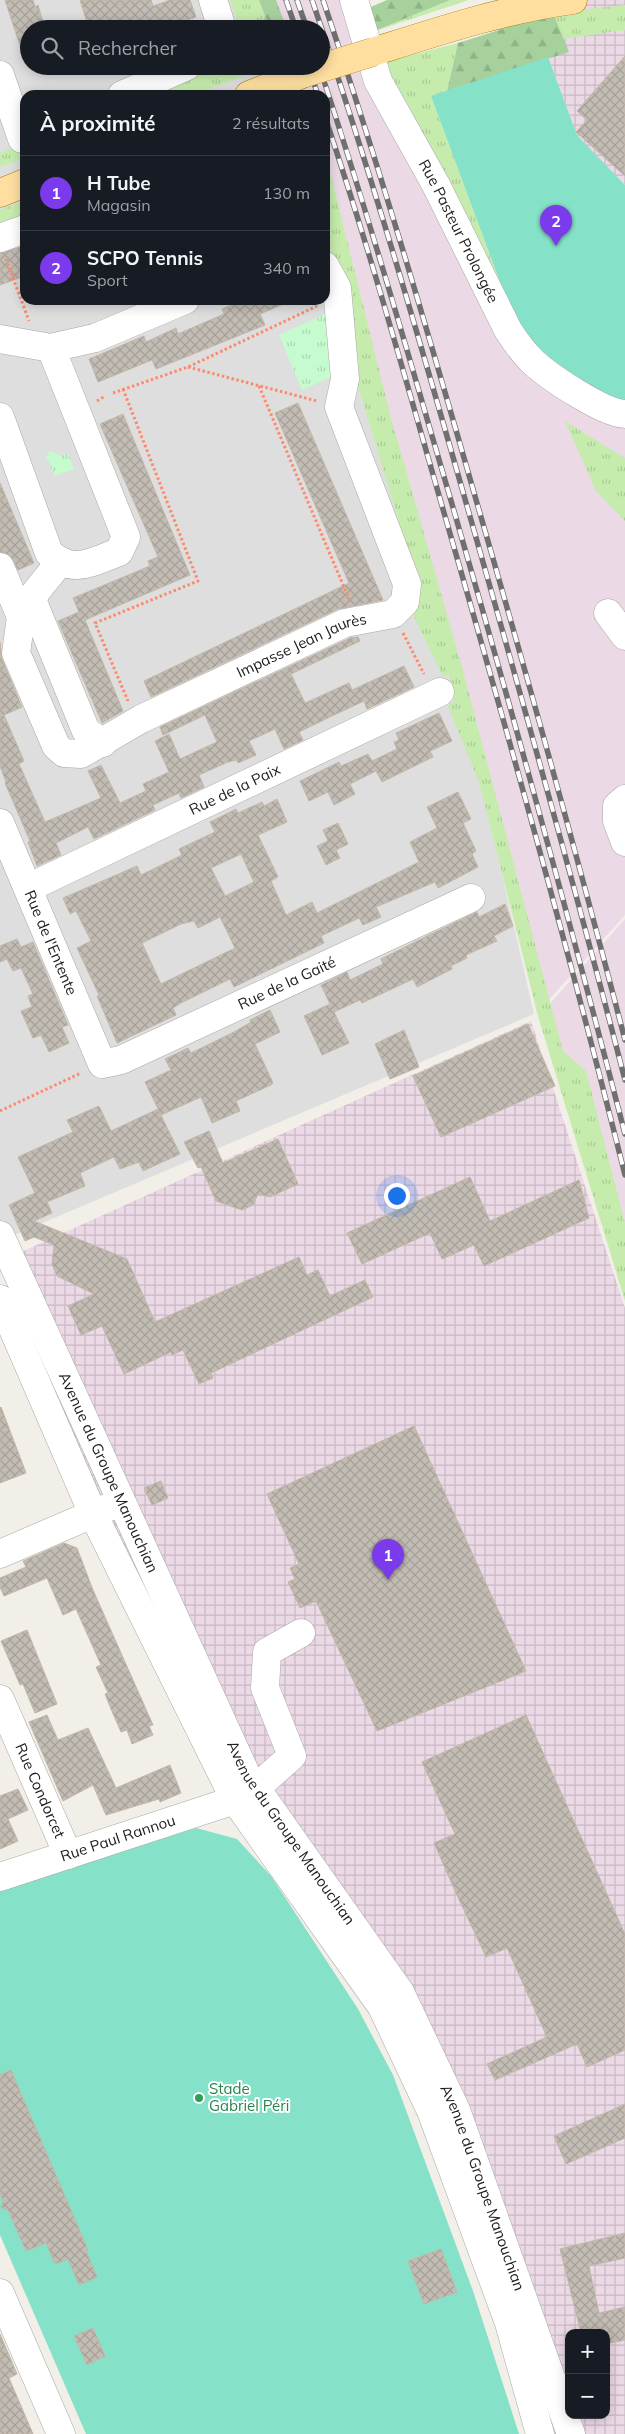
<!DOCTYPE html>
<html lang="fr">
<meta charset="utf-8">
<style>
body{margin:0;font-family:Mulish,sans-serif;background:#242831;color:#f1f3f6}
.controls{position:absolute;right:15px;bottom:15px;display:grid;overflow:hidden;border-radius:10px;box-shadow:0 2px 12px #0003}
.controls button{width:45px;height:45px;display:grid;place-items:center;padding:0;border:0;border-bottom:1px solid #363941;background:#171b24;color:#f1f3f6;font:25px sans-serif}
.you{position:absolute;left:396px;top:1195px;width:18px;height:18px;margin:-12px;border:4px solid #fff;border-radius:50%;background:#1a73e8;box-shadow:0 0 0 8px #1a73e833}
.badge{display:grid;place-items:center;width:32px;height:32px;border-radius:50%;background:#7c3aed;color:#fff;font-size:16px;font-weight:700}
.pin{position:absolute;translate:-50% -41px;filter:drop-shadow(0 1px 2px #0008)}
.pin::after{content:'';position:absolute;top:26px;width:18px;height:15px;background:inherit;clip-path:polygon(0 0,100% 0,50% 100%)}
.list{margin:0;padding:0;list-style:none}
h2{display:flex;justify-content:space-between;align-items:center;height:65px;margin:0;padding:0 20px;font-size:21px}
h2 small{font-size:16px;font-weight:400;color:#9ea1a6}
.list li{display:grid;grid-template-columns:32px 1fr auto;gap:15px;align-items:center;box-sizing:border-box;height:75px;padding:0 20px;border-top:1px solid #363941}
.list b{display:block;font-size:19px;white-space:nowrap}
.list p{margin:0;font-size:16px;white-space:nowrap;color:#9ea1a6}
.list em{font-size:16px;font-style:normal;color:#9ea1a6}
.icon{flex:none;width:28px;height:28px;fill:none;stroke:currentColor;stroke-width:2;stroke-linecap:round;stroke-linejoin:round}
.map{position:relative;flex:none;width:625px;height:2434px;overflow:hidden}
.search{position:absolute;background:#171b24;box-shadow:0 2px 12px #0003;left:20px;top:20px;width:310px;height:55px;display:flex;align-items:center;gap:12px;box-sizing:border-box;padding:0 18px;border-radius:28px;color:#9ea1a6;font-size:19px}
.panel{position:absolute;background:#171b24;box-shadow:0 2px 12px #0003;left:20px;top:90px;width:310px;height:215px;border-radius:15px}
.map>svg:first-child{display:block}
.residential{fill:#dfdede}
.industrial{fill:url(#industrial-grid);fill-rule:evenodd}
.railway{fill:#ebd9e6}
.grass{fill:url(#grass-tufts)}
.forest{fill:url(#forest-firs)}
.park{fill:url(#park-tufts)}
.pitch{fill:#85e1c7}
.building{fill:url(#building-cross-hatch);stroke:#c4b7a9;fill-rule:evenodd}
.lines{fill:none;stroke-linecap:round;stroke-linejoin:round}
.minor-casing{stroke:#a8a8a8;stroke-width:29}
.major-casing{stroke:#9e7900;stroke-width:29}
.path{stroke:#fd8a6d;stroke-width:3;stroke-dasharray:2.5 2.5;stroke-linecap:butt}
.minor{stroke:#fff;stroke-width:28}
.major{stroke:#fedfa0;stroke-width:28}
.rail-casing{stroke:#6f6f6f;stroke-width:5.5}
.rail{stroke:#fff;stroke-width:4;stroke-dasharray:11;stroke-linecap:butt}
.major-bridge-casing{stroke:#9e7900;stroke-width:29;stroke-linecap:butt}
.major-bridge{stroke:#fedfa0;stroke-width:28}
.leisure-dot{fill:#2e9e5b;stroke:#fff;stroke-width:2}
.labels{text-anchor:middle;stroke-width:4;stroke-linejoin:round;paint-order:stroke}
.street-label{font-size:15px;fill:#212121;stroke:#fff}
.leisure-label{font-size:15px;fill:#27864d;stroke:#fff;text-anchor:start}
</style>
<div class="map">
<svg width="625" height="2434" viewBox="0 0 625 2434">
<defs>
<pattern id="industrial-grid" width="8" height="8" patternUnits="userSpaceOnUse" patternTransform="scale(1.25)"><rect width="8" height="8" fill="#ebd9e6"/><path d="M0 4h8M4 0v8" fill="none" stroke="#c9bac5"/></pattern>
<pattern id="grass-tufts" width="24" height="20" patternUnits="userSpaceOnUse" patternTransform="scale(1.25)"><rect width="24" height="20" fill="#c6ecad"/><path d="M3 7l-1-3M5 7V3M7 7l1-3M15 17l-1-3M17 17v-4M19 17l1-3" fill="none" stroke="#aaca95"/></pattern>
<pattern id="forest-firs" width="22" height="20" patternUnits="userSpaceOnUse" patternTransform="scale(1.25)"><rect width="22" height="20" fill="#a6d19c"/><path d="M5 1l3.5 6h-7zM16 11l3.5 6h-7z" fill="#8fb386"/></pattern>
<pattern id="park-tufts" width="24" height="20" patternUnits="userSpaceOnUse" patternTransform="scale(1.25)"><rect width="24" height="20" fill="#c5fbcf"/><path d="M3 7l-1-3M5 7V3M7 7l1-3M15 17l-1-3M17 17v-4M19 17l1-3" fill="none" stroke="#a9d7b1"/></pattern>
<pattern id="building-cross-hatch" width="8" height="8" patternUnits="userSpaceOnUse" patternTransform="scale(1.25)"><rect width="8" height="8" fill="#c2bcb3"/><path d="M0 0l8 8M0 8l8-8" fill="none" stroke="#a6a19a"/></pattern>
</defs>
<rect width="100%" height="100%" fill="#f1efe7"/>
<polygon class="residential" points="0,0 259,0 270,29 29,29 29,66 283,66 292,95 25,95 25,300 325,300 325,209 442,612 534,1014 0,1241"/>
<g class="industrial">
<polygon points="527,0 625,0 625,185 577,135"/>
<path d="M531,1021L625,1308V2434H555L546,2403L438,2101L82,1488L6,1259ZM569,2333H606V2415H569Z"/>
</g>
<g class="railway">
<polygon points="259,0 362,0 510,329 625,407 625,915 537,1013 442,612 325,209 325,95 292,95 283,66 321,66 321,29 270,29"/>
<polygon points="625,919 625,1300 539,1016"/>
</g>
<g class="grass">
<polygon points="230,0 259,0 270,29 240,29"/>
<polygon points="450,0 469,0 375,31"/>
<polygon points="625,5 625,30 563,39 553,13"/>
<polygon points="458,43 447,91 431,96 509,307 510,329 385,62"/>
<polygon points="204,66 270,66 193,95 136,95"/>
<polygon points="25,142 25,158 0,167 0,153"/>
<polygon points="325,151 390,414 462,667 563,1051 586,1071 625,1223 625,1301 538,1016 479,782 448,706 454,702 449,674 443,677 414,617 414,572 355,376 329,254 325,252"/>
<polygon points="25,200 25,220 0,229 0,210"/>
<polygon points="565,421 625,458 625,521 596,491"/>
</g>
<g class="forest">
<polygon points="259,0 276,0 287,29 270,29"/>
<polygon points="387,0 450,0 375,31 364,10"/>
<polygon points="553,13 569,52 447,91 458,43"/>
</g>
<g class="park">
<polygon points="332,311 338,374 302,390 279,335"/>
<polygon points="50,451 61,456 68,453 74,469 54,476 49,461 45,458"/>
</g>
<g class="pitch">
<polygon points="548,57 577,135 625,185 625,408 592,396 517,328 431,96"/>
<polygon points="196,1828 237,1839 271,1876 358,2009 393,2075 473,2291 519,2434 86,2434 0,2235 0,1891"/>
</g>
<g class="building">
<polygon points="5,0 33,0 35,7 38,5 45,29 29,29 29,64 26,64"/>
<polygon points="80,0 151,0 153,6 170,0 190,0 196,17 161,29 89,29"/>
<polygon points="625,56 625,176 576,132 587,120 577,111"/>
<polygon points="25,246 25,276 0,285 0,253"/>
<polygon points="244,300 293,300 260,314 265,325 156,369 152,360 98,382 89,359 144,336 146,342 176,328 178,334 224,314 222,309"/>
<polygon points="298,403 383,600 338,609 151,697 144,681 349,583 275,413"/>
<polygon points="123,414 190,575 85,620 123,711 102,723 58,621 79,612 73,598 150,566 148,561 158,557 100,424"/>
<polygon points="0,483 34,563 18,570 10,555 0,552"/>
<polygon points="358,637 360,641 291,674 305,703 349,683 352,690 404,666 414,687 367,709 364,701 332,716 299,732 303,740 284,749 275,729 249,741 256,755 238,763 237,760 228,762 199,775 204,787 181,798 179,793 153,805 155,810 94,839 88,827 56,843 61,855 37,866 28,842 30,841 5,783 6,782 0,766 0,642 2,659 22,707 4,715 24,761 19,764 45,822 101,798 88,771 101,765 120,803 146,791 143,784 169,772 155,741 169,734 180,759 217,742 205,715 163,735 160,727 350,638"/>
<polygon points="439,713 452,741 430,751 433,757 382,782 376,771 350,784 355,794 334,805 328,792 309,801 300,781 339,762 341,766 368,754 372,761 397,749 394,742 399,740 396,733"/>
<path d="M458,792L471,819L463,823L476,851L472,854L478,867L438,888L435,882L376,907L381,917L363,925L359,918L321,936L324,943L234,987L230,979L181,1003L173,1008L176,1015L117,1043L97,996L99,995L77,948L91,941L76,911L70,914L63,898L137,866L141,875L182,855L179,849L215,832L210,822L236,809L238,813L262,802L264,806L277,799L287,822L258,835L278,877L271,881L286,915L312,902L317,913L419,862L410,842L437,828L427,807ZM241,854L254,882L225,896L211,868ZM220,917L235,948L161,984L142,943L181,924L194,921L198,928Z"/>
<polygon points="338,823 348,844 336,850 340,858 326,865 317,846 328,841 323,830"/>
<polygon points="505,904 513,926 494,936 497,941 466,955 467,958 451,966 452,969 417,987 413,979 362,1003 360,1000 334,1012 349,1043 322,1055 304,1016 330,1004 321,985 347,972 350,980 383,964 381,959 427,936 477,912 479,917"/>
<polygon points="17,939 21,947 33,942 68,1025 62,1027 69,1043 49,1052 41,1035 33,1038 21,1011 32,1007 28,996 33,994 21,968 13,971 7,959 0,962 0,946"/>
<polygon points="270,1010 280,1032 255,1044 273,1083 271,1085 236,1101 240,1111 212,1123 201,1097 161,1115 145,1082 171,1070 165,1059 188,1048 191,1053 234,1032 251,1022 250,1020"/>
<polygon points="528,1024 555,1086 441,1137 413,1076"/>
<polygon points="404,1030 419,1067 390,1079 375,1044"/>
<polygon points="99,1106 111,1131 158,1109 180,1154 143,1171 139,1162 120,1169 114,1157 80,1173 85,1186 47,1202 52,1213 34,1221 127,1259 155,1322 299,1257 307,1275 318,1270 330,1296 365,1280 373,1297 211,1373 213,1378 199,1384 183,1350 172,1355 171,1352 124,1374 102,1326 81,1335 68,1306 94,1294 57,1276 52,1264 54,1245 34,1237 25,1241 9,1205 35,1193 18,1157 73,1132 67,1120"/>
<polygon points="209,1131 223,1163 278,1139 298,1184 270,1197 258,1194 253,1205 242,1210 216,1201 201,1167 198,1168 184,1142"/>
<polygon points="470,1177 490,1221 579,1180 589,1218 484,1266 474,1245 442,1259 430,1233 362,1264 347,1233"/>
<polygon points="1,1407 26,1473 0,1483 0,1408"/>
<polygon points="414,1426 526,1671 377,1731 316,1601 300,1608 288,1582 295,1579 290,1568 299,1564 267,1494"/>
<polygon points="161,1481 168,1498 152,1505 144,1488"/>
<polygon points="64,1543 77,1548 93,1590 153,1725 149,1726 153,1735 132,1744 127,1730 121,1732 111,1709 105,1694 108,1693 96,1667 101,1665 76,1609 63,1615 47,1578 4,1596 0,1587 0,1578 26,1567 23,1561"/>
<polygon points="27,1630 57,1704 35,1713 23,1684 20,1685 1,1641"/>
<polygon points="47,1715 58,1740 88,1728 116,1788 170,1765 181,1793 160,1802 159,1799 152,1801 106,1815 93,1785 63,1801 29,1722"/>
<polygon points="526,1715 625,1934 625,2050 587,2067 577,2044 495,2080 487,2064 547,2037 507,1948 486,1957 456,1893 434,1843 455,1834 422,1762"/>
<polygon points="18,1789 28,1810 8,1819 18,1841 0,1849 0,1796"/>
<polygon points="11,2070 88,2250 86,2251 97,2277 79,2285 68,2259 55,2264 46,2243 26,2251 8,2210 1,2208 3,2202 0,2194 0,2075"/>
<polygon points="625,2104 625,2138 566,2164 554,2136"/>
<polygon points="625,2233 625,2258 589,2266 599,2313 625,2307 625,2340 606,2344 606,2333 581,2333 560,2249"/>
<polygon points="441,2249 457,2292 424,2304 408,2261"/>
<polygon points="93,2328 105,2356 87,2365 74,2336"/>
<polygon points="0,2334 17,2374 9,2378 33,2434 0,2434"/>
</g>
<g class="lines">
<g class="minor-casing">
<g id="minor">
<polyline points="213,0 220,22 220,29"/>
<path id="s1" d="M354,0L378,81L436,185L508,330C515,341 523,352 532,361C549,377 603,413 625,414"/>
<polyline points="0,75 22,139"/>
<polyline points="122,95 187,66"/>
<polyline points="0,238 25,229"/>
<polyline points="0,339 51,348 95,338 185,300"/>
<path d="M0,417L49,553C74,575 91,562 119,552L126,537L51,348"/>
<polyline points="60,562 35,593 33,602 86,731 103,743"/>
<path id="s2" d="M0,567L21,617L16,653L56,746L64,753L81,754L141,719L345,623L393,614L405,602L407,584L339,407L345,379L337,288L325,266"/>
<polyline points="608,613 625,636"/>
<polyline points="625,799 617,806 617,821 625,842"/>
<path id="s3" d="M0,823L102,1064L121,1060L471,898"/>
<path id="s4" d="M28,888L440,692"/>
<path id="s5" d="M0,1235L246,1774L400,1992L456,2110L571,2434"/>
<polyline points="0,1299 93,1514 235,1800 382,2007 431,2111 509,2323 540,2434"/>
<polyline points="0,1554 109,1507"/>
<path id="s6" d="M0,1699L68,1855"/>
<polyline points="256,1788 292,1756 265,1688 267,1652 301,1633"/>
<path id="s7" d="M0,1877L235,1800"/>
<polyline points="0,2293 61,2434"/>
</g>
</g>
<g class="major-casing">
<g id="major">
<path d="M373,52C439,31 505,9 573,0"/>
<polyline points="249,95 305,73"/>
<polyline points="0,193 25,183"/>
</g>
</g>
<g class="path">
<polyline points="6,259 29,321"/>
<polyline points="188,367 317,401"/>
<polyline points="259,386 349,599"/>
<polyline points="123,389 198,581 95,623 128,701"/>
<polyline points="113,393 188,367 317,306"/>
<polyline points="97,401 105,396"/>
<polyline points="403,633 424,674"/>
<polyline points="0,1111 81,1073"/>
</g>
<use href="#minor" class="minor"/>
<use href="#major" class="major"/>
<g class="rail-casing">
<g id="rail">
<polyline points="286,0 296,29"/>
<polyline points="297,0 307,29"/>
<path d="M312,0C370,169 420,341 469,513C523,702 576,890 625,1080"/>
<path d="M323,0C380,168 430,339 479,510C530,686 579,862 625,1040"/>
<polyline points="308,66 318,95"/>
<path d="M319,66C359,186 395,308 430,429C499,663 564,898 625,1134"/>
<path d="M325,117C371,253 409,392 449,530C511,744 571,959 625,1175"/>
</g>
</g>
<use href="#rail" class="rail"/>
<g class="major-bridge-casing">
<polyline id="major-bridge" points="305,73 373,52"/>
</g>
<use href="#major-bridge" class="major-bridge"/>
</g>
<circle class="leisure-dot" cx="199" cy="2098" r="5"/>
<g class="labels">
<g class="street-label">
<text dy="5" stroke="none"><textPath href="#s1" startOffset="255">Rue Pasteur Prolongée</textPath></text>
<text dy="5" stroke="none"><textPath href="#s2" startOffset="466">Impasse Jean Jaurès</textPath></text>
<text dy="5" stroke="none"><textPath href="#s4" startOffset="229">Rue de la Paix</textPath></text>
<text dy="5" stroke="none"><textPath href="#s3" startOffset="130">Rue de l'Entente</textPath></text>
<text dy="5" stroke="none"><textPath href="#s3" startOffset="464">Rue de la Gaité</textPath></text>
<text dy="5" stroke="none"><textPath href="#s5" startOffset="261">Avenue du Groupe Manouchian</textPath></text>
<text dy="5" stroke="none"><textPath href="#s6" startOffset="100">Rue Condorcet</textPath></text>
<text dy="5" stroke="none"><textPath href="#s5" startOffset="666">Avenue du Groupe Manouchian</textPath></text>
<text dy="5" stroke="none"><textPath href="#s7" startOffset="124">Rue Paul Rannou</textPath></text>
<text dy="5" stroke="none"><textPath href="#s5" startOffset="1072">Avenue du Groupe Manouchian</textPath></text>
</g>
<g class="leisure-label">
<text x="209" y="2094">Stade<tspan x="209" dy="17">Gabriel Péri</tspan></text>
</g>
</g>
</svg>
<div class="controls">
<button>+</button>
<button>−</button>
</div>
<div class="you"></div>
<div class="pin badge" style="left:388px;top:1580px">1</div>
<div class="pin badge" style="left:556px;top:246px">2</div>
<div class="search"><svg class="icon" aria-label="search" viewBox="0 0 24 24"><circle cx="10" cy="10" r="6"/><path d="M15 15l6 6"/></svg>Rechercher</div>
<section class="panel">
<h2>À proximité<small>2 résultats</small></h2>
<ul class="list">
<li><span class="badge">1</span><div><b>H Tube</b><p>Magasin</p></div><em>130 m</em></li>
<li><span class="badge">2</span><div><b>SCPO Tennis</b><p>Sport</p></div><em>340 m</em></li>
</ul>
</section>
</div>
